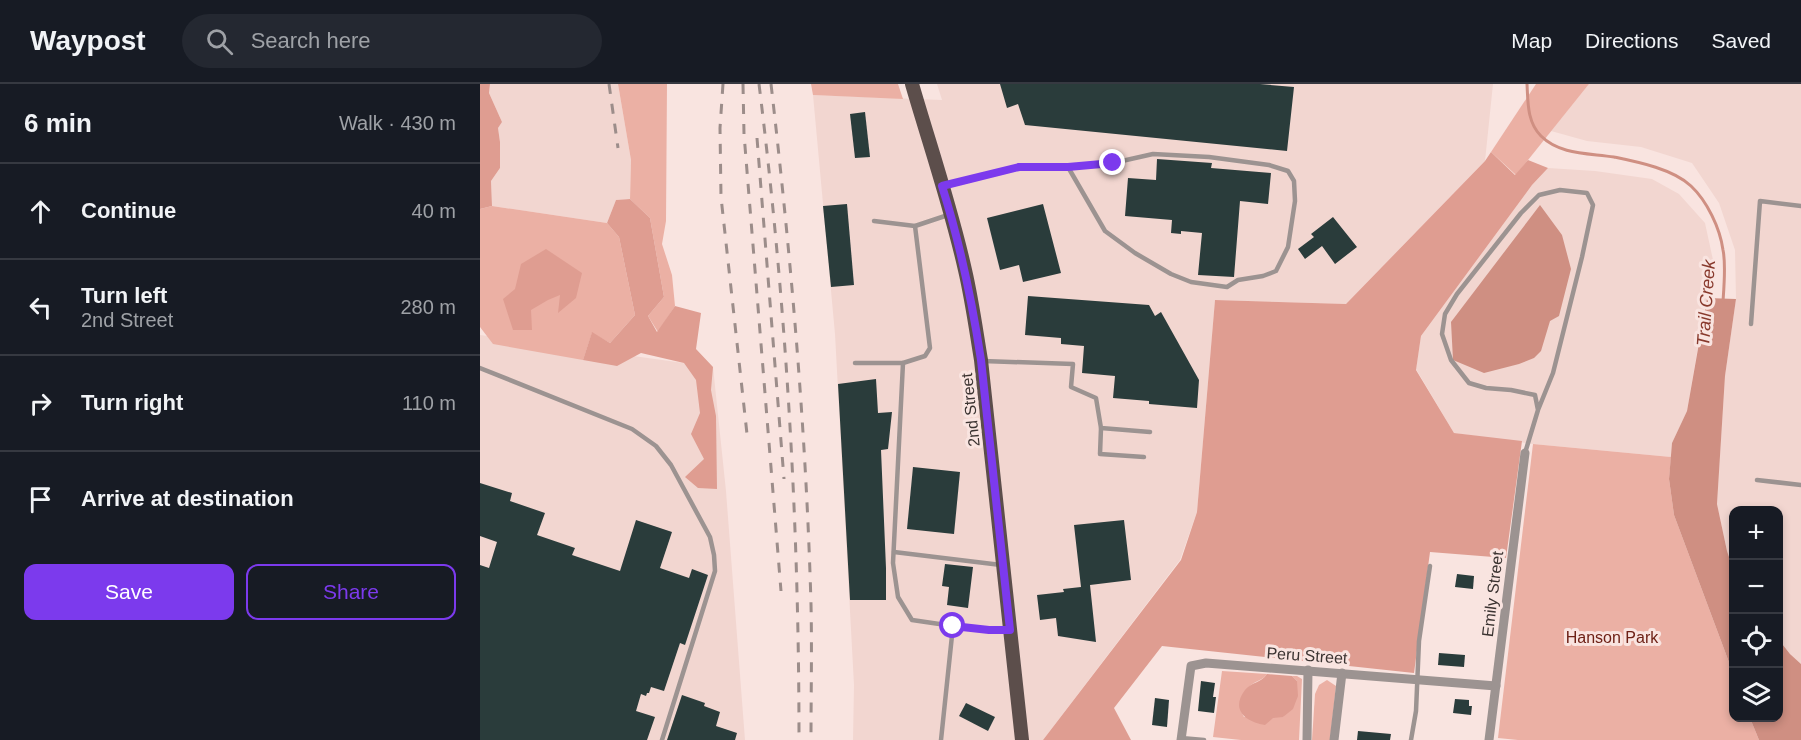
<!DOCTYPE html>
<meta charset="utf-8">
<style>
body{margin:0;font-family:Helvetica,sans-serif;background:#242831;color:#f1f3f6}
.controls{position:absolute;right:18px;bottom:18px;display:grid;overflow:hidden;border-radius:12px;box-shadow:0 3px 9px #0003}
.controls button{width:54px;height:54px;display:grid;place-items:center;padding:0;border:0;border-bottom:2px solid #363941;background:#171b24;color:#f1f3f6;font:30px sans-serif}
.stop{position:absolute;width:18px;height:18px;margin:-14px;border:4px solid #7c3aed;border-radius:50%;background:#fff}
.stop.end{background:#7c3aed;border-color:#fff;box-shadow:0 2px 6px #0008}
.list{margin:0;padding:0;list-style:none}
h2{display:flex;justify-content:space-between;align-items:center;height:78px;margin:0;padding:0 24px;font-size:26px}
h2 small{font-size:20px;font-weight:400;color:#9ea1a6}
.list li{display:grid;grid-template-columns:39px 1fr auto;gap:18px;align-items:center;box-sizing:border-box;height:96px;padding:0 24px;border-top:2px solid #363941}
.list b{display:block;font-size:22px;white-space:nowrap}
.list p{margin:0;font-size:20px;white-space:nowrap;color:#9ea1a6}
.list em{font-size:20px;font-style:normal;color:#9ea1a6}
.actions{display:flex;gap:12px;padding:18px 24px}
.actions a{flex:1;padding:14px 0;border:2px solid #7c3aed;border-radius:12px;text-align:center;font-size:21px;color:#7c3aed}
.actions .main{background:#7c3aed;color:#fff}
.icon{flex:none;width:33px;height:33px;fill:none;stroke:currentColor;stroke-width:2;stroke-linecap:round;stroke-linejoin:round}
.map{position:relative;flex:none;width:1321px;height:656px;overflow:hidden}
header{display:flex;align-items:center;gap:36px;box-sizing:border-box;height:84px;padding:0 30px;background:#171b24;border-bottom:2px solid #363941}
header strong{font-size:28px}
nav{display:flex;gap:33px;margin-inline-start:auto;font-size:21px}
.search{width:420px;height:54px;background:#242831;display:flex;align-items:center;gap:15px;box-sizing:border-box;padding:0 21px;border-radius:33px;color:#9ea1a6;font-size:22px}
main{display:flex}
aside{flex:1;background:#171b24}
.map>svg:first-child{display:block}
.built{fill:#f2d6d0}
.green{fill:#ebb0a4}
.forest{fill:#df9d91}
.water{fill:#cf8f82}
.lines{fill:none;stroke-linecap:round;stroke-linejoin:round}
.stream{stroke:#cf8f82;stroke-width:3}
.building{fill:#2a3c3b}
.service{stroke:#9c9391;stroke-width:4.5}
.minor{stroke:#9c9391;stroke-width:9}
.primary{stroke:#5c4e4b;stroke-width:14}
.rail{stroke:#9c8d8a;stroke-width:3;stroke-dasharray:10 10;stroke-linecap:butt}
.route{stroke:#7c3aed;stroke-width:8}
.labels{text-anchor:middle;stroke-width:6;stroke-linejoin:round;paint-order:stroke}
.street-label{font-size:16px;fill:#3b3331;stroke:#f9e4e0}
.park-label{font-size:16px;fill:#6e2116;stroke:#f9e4e0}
.water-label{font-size:18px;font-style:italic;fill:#88392c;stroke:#f9e4e0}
</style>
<header>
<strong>Waypost</strong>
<div class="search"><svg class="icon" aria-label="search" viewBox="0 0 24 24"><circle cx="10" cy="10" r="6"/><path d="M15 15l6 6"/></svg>Search here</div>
<nav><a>Map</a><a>Directions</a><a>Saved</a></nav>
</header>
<main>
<aside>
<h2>6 min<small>Walk · 430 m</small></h2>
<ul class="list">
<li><svg class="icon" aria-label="ahead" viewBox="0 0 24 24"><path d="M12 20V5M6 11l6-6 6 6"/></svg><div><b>Continue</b></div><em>40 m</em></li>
<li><svg class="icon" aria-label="left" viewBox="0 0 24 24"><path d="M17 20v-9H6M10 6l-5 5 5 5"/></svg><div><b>Turn left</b><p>2nd Street</p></div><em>280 m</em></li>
<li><svg class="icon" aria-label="right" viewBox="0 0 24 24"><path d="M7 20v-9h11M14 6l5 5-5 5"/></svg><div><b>Turn right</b></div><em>110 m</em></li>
<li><svg class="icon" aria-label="arrive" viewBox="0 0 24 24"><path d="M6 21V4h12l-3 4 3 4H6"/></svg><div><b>Arrive at destination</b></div></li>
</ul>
<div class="actions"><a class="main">Save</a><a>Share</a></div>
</aside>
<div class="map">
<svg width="1321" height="656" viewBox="0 0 1321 656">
<rect width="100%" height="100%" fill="#f9e4e0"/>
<g class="built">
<polygon points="10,0 138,0 151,76 150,115 136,116 127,139 12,122 11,97 20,84 20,58 18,44 22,38 9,9"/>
<polygon points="457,0 1013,0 1005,77 866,220 735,216 717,428 700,476 563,656 373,656 374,601 355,250 333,11 462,16"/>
<polygon points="1109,0 1321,0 1321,580 1310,570 1299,556 1298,426 1254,426 1253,485 1247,467 1237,420 1245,292 1256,215 1255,166 1239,119 1212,79 1161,63 1107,57 1071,47"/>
<polygon points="1068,84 1115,87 1172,95 1199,110 1225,139 1233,176 1207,327 1192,359 1191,373 1053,360 974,349 936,285 941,252 1052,101"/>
<polygon points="0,251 233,283 246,407 265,656 0,656"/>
</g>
<g class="green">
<polygon points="138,0 187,0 186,137 182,160 192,191 195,222 178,248 168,232 184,213 170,134 150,115 151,76"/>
<polygon points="331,0 418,0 423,15 333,11"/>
<polygon points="1056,0 1109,0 1036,91 1011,68"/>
<polygon points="12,122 127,139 139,153 155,231 130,259 112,249 103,276 13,260 0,243 0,125"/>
<polygon points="1053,360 1191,373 1189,395 1194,431 1253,589 1254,634 1270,634 1279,656 1038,656 1018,654"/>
<path d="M742,587L787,590C782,597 777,596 771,601C760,611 757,621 764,633H803L817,597L812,592H817L822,595L819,656H761L733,653Z"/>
<polygon points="847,596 856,602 850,656 832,656 835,610 839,601"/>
</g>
<g class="forest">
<polygon points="0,0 10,0 9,9 22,38 18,44 20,58 20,84 11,97 12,122 0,125"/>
<polygon points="1011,68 1035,91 1048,76 1068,84 1052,101 941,252 936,286 974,349 1042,357 1026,474 950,468 934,589 682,562 634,624 651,656 563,656 701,476 717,428 735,216 866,220 1005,77"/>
<polygon points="150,115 170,134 184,213 168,232 177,248 195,222 221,229 216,265 233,283 231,306 236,332 237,405 218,404 205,393 224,375 211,350 220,329 216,296 204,279 161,269 137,282 103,276 112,248 130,259 155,231 139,153 127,139 136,116"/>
<polygon points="66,165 102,189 96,214 78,229 80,211 68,216 51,226 52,246 33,246 23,215 35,205 41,180"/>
<path d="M787,590L812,592L817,597L818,612L813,625L803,633L793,634L785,641C766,638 750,626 765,606C771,598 781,599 787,590Z"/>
</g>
<g class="water">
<polygon points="1060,121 1082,151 1091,185 1079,232 1070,237 1061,267 1054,274 1039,280 1004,289 973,276 971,238"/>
<polygon points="1227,214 1256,215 1245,292 1237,420 1247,467 1253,485 1253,589 1194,431 1189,395 1192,359 1207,327"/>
<polygon points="1299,556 1310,570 1321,580 1321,656 1279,656 1270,634 1298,634"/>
</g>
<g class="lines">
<path class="stream" d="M1047,0C1048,18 1047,38 1061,52C1080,71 1109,69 1134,73C1158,78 1193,85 1211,102C1227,117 1240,144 1243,166C1246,180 1244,203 1243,217"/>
</g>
<g class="building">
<polygon points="520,0 780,0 814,3 807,67 545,41 538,20 527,24"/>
<polygon points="385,28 390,73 375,74 370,30"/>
<polygon points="677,75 732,79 731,84 791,89 788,120 760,117 754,193 718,191 722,149 701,147 701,150 691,149 692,136 645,132 648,94 676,96"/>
<polygon points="367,120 374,201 351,203 343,122"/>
<polygon points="563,120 581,189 543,198 539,181 520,186 507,134"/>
<polygon points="853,133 877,163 855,180 842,162 825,175 818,165 834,153 831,150"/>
<polygon points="548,212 669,221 675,232 681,228 719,296 717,324 669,320 669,317 633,314 635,292 602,289 604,262 581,260 581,254 545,251"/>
<polygon points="396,295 398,329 412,328 408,365 401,366 406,484 406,516 370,516 358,300"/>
<polygon points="433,383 480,388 474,450 427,445"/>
<polygon points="0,399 32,409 30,417 65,429 57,451 95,464 92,471 140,487 156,436 192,448 180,484 209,494 212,485 228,491 205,561 200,559 184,607 171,603 169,609 167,609 166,612 161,610 156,627 175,633 167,656 0,656 0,481 9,484 17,458 0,452"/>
<polygon points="644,436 651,496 610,501 616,558 578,552 576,534 560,536 557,511 584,508 583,505 601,503 594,441"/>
<polygon points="465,480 493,483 488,524 467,521 469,503 462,502"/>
<polygon points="977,490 994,492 993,505 975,503"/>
<polygon points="959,569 985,571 984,583 958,581"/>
<polygon points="721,597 735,599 733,613 736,613 734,629 718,627"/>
<polygon points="202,611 225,619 224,622 240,628 236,642 257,649 255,656 187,656"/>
<polygon points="675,614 689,616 687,643 672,641"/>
<polygon points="975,615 989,616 989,622 992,622 991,631 973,629"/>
<polygon points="486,619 515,633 508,647 479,632"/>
<polygon points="878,647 911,650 910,656 877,656"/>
</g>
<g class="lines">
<g class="service">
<polyline points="465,101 539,83 588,83 633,79 673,70 729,73 789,81 808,87 814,97 815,117 808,163 796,187 783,192 758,196 747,203 711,198 691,190 655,169 625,147 588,83"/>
<polyline points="394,137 435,142 468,131"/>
<polyline points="1271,240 1280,117 1321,122"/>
<polyline points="503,277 593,280 591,303 616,314 621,344 670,348"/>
<polyline points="375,279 423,279 413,479 418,513 432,536 473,542"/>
<polyline points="423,279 445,272 450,264 435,142"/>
<polyline points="0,284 152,345 176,362 191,381 230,453 234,471 235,487 182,656"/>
<polyline points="621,344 620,370 664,373"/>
<polyline points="1045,369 1058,326 1055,311 1031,306 1006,304 989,299 971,276 962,250 965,230 977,210 1041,129 1059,111 1080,106 1107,109 1113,121 1102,173 1073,289 1058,326"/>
<polyline points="1277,396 1321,401"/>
<polyline points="414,468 521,481"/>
<polyline points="701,654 724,656"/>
<polyline points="461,656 473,542 509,546 527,546"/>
<polyline points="931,656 936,627 939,557 950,482"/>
</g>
<g class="minor">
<polyline points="701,656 711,582 726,579 1016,602"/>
<polyline points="827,656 828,586"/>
<polyline points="854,656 862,589"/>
<polyline points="1009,656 1045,369"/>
</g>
<path class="primary" d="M432,0C450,62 471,123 485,186C492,216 496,246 501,276L542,656"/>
<g class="rail">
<polyline points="129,0 138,64"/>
<polyline points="243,0 240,44 241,113 267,350"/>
<polyline points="263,0 264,50 301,507"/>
<path d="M279,0C306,218 319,437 319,656"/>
<path d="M291,0C311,173 326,346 331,520C332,565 331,611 331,656"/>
<polyline points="277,54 304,395"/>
</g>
</g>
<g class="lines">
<path class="route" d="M473,542L509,546H530L501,276C492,217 480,159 462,102L539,83H588L633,79"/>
</g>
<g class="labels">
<g class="street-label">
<text transform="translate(490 326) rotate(-96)" y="6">2nd Street</text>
<text transform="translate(1012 510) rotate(-83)" y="6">Emily Street</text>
<text transform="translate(827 571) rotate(4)" y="6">Peru Street</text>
</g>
<g class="park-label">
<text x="1132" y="559">Hanson Park</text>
</g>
<g class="water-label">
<text transform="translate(1226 219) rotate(-86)" y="6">Trail Creek</text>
</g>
</g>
</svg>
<div class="controls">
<button>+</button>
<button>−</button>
<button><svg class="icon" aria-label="locate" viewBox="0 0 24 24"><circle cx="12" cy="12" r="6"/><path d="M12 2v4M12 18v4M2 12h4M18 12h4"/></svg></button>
<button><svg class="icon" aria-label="layers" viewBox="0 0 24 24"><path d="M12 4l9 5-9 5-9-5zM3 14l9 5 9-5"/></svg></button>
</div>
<div class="stop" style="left:473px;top:542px"></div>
<div class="stop end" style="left:633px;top:79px"></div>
</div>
</main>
